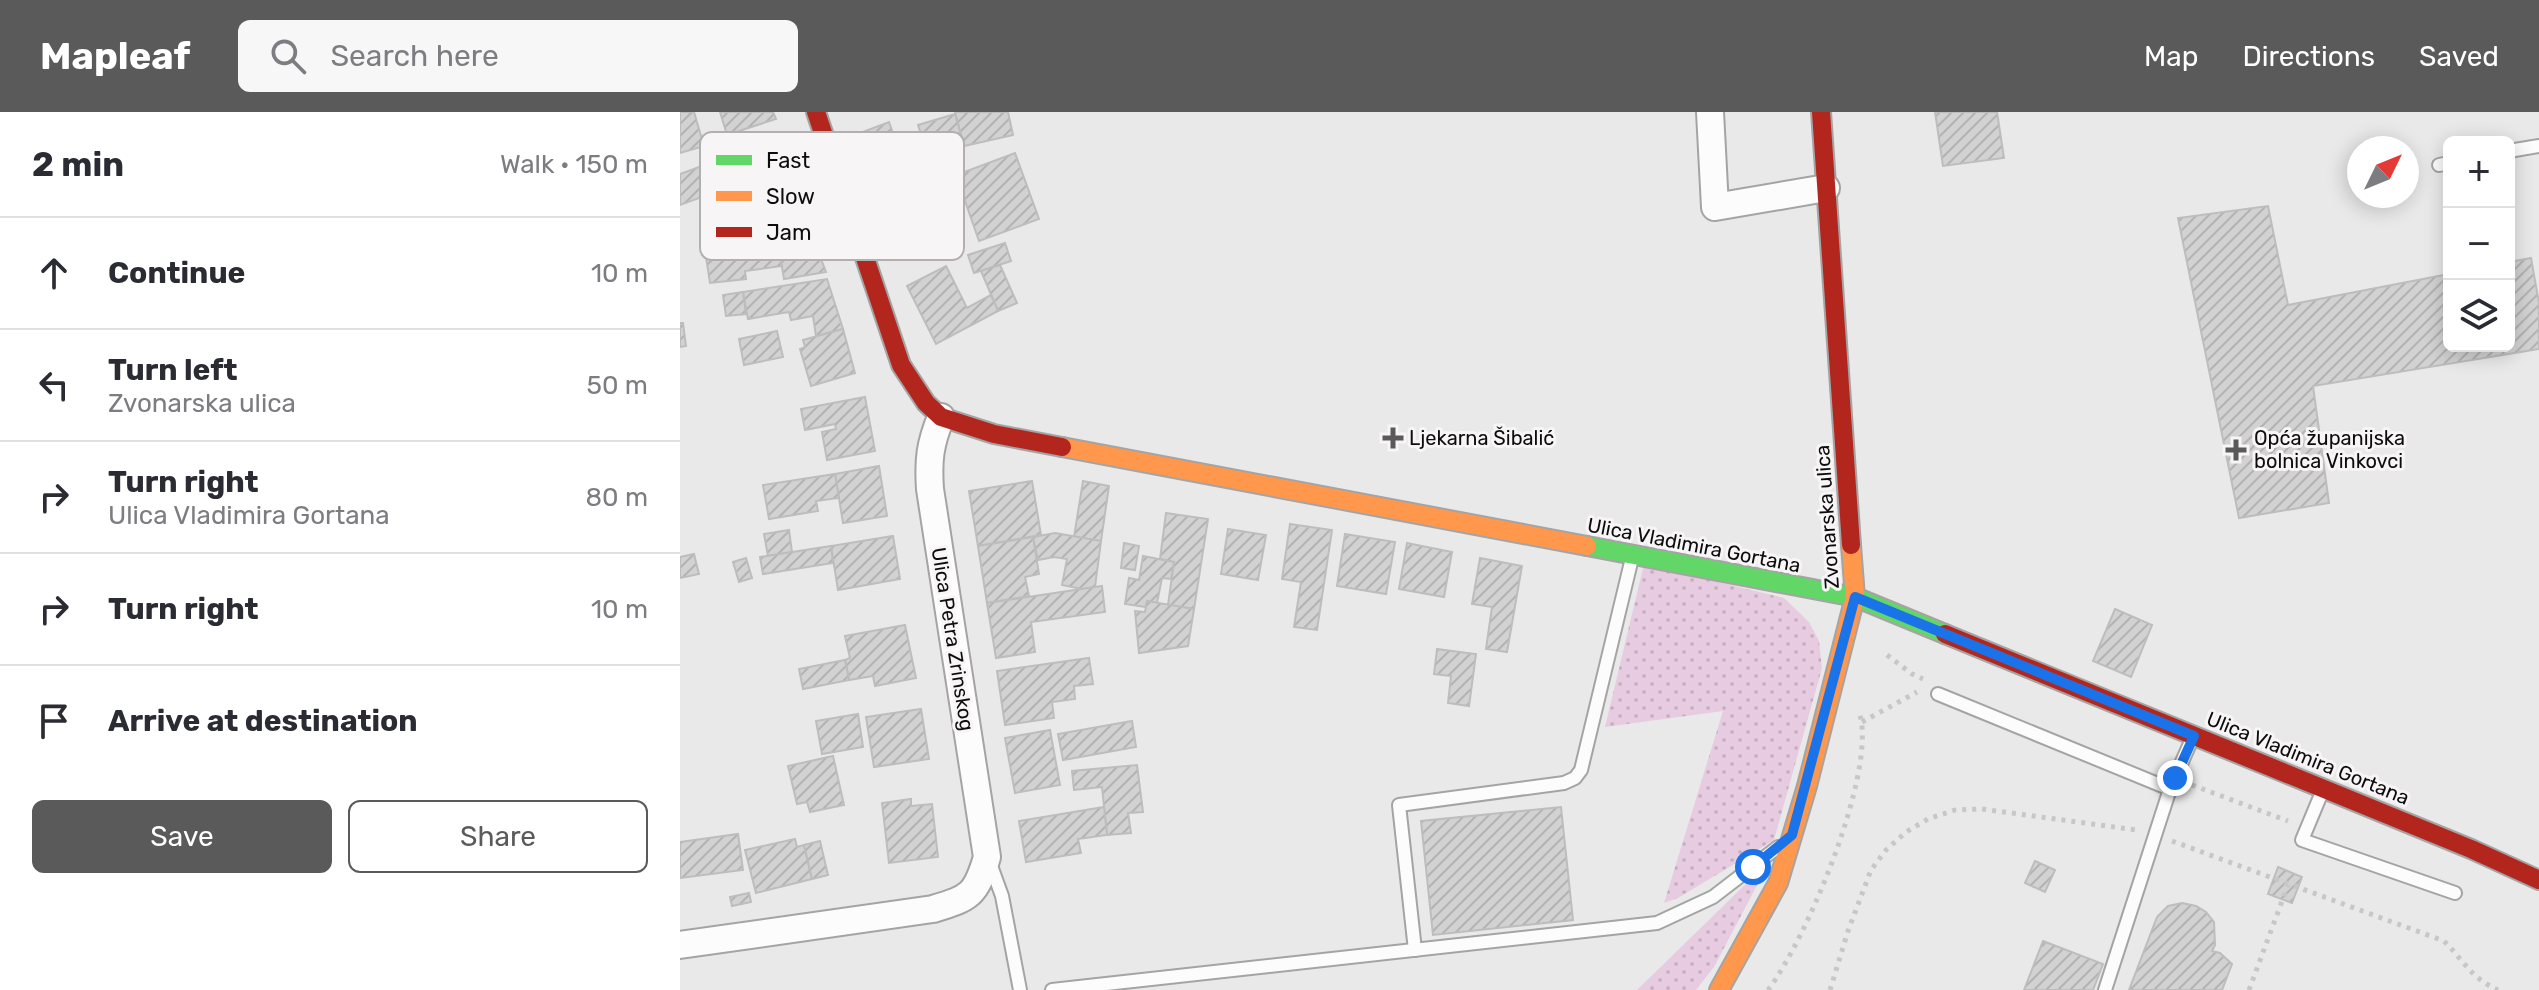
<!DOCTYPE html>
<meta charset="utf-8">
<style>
body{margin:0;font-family:Rubik,sans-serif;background:#f7f7f7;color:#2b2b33}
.controls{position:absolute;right:24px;top:24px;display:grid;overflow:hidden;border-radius:12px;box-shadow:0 4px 20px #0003}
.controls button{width:72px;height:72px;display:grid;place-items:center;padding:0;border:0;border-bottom:2px solid #e1e1e2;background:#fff;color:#2b2b33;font:40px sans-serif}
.compass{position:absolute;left:1667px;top:24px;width:72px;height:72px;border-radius:50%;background:#fff;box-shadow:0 4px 20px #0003;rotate:47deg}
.stop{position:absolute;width:24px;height:24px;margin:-18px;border:6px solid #1a73e8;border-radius:50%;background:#fff}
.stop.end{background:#1a73e8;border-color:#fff;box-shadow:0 2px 8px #0008}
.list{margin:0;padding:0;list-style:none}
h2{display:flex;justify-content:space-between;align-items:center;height:104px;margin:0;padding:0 32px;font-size:34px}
h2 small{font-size:26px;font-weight:400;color:#7c7c81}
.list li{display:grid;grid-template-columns:52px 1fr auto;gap:24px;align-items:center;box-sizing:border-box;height:112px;padding:0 32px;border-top:2px solid #e1e1e2}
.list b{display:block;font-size:30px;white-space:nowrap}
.list p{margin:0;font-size:26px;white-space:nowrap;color:#7c7c81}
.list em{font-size:26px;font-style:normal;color:#7c7c81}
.actions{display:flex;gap:16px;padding:24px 32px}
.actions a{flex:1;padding:18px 0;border:2px solid #5b5a5b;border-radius:12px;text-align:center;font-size:28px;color:#5b5a5b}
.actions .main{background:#5b5a5b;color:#fff}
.icon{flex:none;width:44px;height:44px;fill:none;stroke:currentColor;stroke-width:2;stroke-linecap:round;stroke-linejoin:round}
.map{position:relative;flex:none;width:1859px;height:878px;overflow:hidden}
header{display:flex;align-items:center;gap:48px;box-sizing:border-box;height:112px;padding:0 40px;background:#5b5a5b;color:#fff}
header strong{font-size:38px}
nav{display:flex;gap:44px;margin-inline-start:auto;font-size:28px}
.search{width:560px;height:72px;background:#f7f7f7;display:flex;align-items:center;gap:20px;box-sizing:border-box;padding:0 28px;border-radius:12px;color:#7c7c81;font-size:30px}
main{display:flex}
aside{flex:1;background:#fff}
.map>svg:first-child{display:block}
.grass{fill:url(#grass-dots)}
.building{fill:url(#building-hatch);stroke:#bebdbe;stroke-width:2}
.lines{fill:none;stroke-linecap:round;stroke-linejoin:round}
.lane-casing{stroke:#a5a4a5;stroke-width:16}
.street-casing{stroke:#a5a4a5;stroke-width:30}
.fast-casing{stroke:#a5a4a5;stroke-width:22}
.slow-casing{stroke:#a5a4a5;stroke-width:22}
.jam-casing{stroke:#a5a4a5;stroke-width:22}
.path{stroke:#c8c7c8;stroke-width:5;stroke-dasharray:4 6;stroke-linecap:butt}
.lane{stroke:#fcfcfc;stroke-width:12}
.street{stroke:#fcfcfc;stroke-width:26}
.fast{stroke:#63d668;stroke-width:18}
.slow{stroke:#ff974d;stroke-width:18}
.jam{stroke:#b3261e;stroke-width:18}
.route{stroke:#1a73e8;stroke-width:10}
.poi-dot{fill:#5b5a5b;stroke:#f8f5f7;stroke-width:3}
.labels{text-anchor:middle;stroke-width:6;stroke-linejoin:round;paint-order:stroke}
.poi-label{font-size:20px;fill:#0e0d0e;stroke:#f8f5f7;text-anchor:start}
.street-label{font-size:20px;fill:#0e0d0e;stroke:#f8f5f7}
.key{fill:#f8f5f7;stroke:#b2afb1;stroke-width:2}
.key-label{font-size:22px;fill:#0e0d0e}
</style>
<header>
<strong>Mapleaf</strong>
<div class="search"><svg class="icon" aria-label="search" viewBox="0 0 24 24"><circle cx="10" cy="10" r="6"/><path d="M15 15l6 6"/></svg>Search here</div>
<nav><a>Map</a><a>Directions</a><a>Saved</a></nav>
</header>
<main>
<aside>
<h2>2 min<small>Walk · 150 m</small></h2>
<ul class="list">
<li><svg class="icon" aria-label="ahead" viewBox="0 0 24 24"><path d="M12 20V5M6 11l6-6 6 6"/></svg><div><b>Continue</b></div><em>10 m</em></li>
<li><svg class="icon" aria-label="left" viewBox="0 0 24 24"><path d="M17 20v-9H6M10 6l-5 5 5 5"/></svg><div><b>Turn left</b><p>Zvonarska ulica</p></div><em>50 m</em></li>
<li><svg class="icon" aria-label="right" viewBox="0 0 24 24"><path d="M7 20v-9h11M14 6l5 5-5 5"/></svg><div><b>Turn right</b><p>Ulica Vladimira Gortana</p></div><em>80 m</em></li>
<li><svg class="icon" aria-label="right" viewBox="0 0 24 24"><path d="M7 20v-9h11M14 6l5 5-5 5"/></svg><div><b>Turn right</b></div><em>10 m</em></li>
<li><svg class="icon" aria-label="arrive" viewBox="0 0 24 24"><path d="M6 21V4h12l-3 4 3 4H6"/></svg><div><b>Arrive at destination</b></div></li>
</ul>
<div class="actions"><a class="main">Save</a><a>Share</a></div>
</aside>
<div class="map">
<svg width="1859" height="878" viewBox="0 0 1859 878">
<defs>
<pattern id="grass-dots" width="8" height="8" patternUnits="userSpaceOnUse" patternTransform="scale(2)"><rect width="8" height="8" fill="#e7cbe0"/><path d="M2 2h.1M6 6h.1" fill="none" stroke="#c5adbf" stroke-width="1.8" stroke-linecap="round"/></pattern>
<pattern id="building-hatch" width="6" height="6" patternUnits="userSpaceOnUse" patternTransform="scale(2)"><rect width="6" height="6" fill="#d3d2d3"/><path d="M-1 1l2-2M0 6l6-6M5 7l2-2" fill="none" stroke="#b4b3b4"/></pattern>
</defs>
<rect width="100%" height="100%" fill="#eae9ea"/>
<g class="grass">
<polygon points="964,452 1104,486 1129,510 1139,529 1142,556 1094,728 998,786 984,791 1043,599 925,615"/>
<polygon points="1084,760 1034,855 1016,878 957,878 1076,762"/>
</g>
<g class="building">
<polygon points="0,0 14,0 24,34 0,41"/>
<polygon points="40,0 93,0 96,7 47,23"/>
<polygon points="275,0 328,0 333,23 284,34"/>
<polygon points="1255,0 1317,0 1324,46 1263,54"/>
<polygon points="275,2 284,34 248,45 238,13"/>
<polygon points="209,10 221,43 184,57 172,24"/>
<polygon points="335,41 359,107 299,129 276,63"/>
<polygon points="38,48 49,75 0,93 0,62"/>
<polygon points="1588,94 1608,193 1769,162 1769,234 1829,234 1829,150 1851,146 1859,191 1859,237 1633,274 1649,391 1559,406 1498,106"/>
<polygon points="129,116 146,160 104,167 96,121"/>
<polygon points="96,121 102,154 65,159 66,167 30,171 24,132"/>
<polygon points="325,131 331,149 294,161 288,143"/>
<polygon points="320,153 337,191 318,199 301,159"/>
<polygon points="266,154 287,196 311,183 318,199 256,232 227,174"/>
<polygon points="147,167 163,217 136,224 133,204 111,208 109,200 68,207 63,180"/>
<polygon points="63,180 66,202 46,204 43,183"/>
<polygon points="0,211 3,211 6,234 0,235"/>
<polygon points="163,217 175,261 131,274 120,237 125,235 123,228"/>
<polygon points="97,219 103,245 64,253 59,227"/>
<polygon points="185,285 195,339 147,348 142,320 156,317 155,312 125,318 121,297"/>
<polygon points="199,354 207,404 163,411 155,362"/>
<polygon points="155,362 159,386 136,389 138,399 89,407 83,373"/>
<polygon points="352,369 361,423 298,434 289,379"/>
<polygon points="403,369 429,374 421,429 394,425"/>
<polygon points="486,401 528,407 514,497 488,493 494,450 480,447"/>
<polygon points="610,412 652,418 637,518 614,515 621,470 602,467"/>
<polygon points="548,417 586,423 578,468 541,462"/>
<polygon points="109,418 112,440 88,444 84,422"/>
<polygon points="375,421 421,429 415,475 402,477 382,473 387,447 374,445 358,448 353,425"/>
<polygon points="665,422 715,430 706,482 657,474"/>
<polygon points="213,424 220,467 158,478 151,434"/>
<polygon points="353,425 359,462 345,465 349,484 307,491 298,434"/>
<polygon points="444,431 459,434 455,458 441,456"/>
<polygon points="727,431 772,440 764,485 719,477"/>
<polygon points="151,434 153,451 83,462 80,445"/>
<polygon points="14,442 19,462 0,466 0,445"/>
<polygon points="463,444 494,450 491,467 482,466 477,491 467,489 466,495 445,492 449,466 459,468"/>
<polygon points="66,446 72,466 59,470 53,450"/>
<polygon points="800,446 842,454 827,540 806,537 812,495 792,492"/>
<polygon points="422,474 425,500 351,510 355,540 316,546 307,491"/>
<polygon points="467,489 514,497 508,534 459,541 455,499 465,500"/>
<polygon points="1435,497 1472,513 1451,565 1413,549"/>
<polygon points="225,513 236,566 195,574 193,564 169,568 165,548 170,546 165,524"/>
<polygon points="757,537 796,542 789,594 768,591 771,564 754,562"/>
<polygon points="409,546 413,572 394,574 395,587 372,590 374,606 325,613 317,559"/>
<polygon points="165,548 169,568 123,577 119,557"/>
<polygon points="241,597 249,647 194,655 186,605"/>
<polygon points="178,602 183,635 142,642 136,609"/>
<polygon points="452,609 456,635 383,648 378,622"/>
<polygon points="370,618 380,673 335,681 325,626"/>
<polygon points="153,644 164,693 130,700 127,690 117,692 108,654"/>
<polygon points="457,653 463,700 448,701 451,721 427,723 422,675 394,678 392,659"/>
<polygon points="231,687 231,694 252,692 258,745 209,751 202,691"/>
<polygon points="424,695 427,723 398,727 401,741 346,750 339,709"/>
<polygon points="881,695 893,808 753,823 741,709"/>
<polygon points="58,722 63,758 0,766 0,730"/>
<polygon points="115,727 117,735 124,733 132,767 76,781 65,738"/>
<polygon points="140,729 148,763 132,767 124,733"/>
<polygon points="1355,749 1375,758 1365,780 1345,771"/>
<polygon points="1598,755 1622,765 1612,791 1588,782"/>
<polygon points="69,781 71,790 52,794 50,785"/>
<polygon points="1502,791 1516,794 1526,800 1534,810 1535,833 1532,839 1540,841 1552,852 1542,878 1449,878 1477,805 1488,794"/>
<polygon points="1363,829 1423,852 1413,878 1344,878"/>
</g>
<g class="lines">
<g class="lane-casing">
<g id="lane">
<polyline points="1829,39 1859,34"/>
<polyline points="1759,53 1769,51"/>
<polyline points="1258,582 1490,677 1512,627"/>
<polyline points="1642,680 1622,728 1775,781"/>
<polyline points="310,751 322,784 340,878"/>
<polyline points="735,838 719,693 884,671 895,666 901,658 952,446"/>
<polyline points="372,878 977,811 1033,785 1098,735"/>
<polyline points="1425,878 1490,677"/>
</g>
</g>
<g class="street-casing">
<g id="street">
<polyline points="1030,0 1035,95 1146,76"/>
<path d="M0,833L253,797C290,786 296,783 307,745L250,377C248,348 250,332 261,305"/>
</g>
</g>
<g class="fast-casing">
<polyline id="fast" points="907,434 1175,485 1265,522"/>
</g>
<g class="slow-casing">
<g id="slow">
<polyline points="382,335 907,434"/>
<polyline points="1039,878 1098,771 1127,674 1175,485 1171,433"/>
</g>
</g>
<g class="jam-casing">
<g id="jam">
<polyline points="136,0 221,253 246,291 261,305 314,322 382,335"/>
<polyline points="1141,0 1171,433"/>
<polyline points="1265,522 1791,737 1859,768"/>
</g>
</g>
<g class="path">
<polyline points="1207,543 1232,562 1243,567"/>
<polyline points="1182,610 1237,580"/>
<polyline points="1512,673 1608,709"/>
<path d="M1492,729L1764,829C1784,849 1791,866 1818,878"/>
<path d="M1088,878C1126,828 1196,663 1180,603"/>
<polyline points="1150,878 1168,819 1191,758 1206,738 1226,720 1248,707 1275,698 1302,697 1456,718"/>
<polyline points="1569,878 1608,773"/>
</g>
<use href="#lane" class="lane"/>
<use href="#street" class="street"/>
<use href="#fast" class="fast"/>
<use href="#slow" class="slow"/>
<use href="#jam" class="jam"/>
</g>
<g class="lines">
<polyline class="route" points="1073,755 1112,723 1175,485 1514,624 1495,666"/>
</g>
<g class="poi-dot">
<path d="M709 314h8v8h8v8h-8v8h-8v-8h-8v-8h8z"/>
<path d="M1552 326h8v8h8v8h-8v8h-8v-8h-8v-8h8z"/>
</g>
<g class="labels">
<g class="poi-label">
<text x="729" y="333">Ljekarna Šibalić</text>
<text x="1574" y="333">Opća županijska<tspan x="1574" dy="23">bolnica Vinkovci</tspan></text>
</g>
<g class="street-label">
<text transform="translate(1147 405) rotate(-94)" y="7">Zvonarska ulica</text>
<text transform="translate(1014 433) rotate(11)" y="7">Ulica Vladimira Gortana</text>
<text transform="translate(273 527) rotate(81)" y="7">Ulica Petra Zrinskog</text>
<text transform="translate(1628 646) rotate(22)" y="7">Ulica Vladimira Gortana</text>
</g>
</g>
<rect x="20" y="20" width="264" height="128" rx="12" class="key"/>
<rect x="36" y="43" width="36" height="10" fill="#63d668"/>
<rect x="36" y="79" width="36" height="10" fill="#ff974d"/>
<rect x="36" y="115" width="36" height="10" fill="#b3261e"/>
<g class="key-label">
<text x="86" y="56">Fast</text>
<text x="86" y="92">Slow</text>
<text x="86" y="128">Jam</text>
</g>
</svg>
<div class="controls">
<button>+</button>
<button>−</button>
<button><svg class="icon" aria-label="layers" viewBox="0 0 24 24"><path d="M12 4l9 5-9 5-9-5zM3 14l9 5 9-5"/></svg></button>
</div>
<svg class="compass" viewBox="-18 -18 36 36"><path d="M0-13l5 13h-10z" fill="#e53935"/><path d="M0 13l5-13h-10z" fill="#7c7c81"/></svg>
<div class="stop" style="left:1073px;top:755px"></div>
<div class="stop end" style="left:1495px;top:666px"></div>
</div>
</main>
